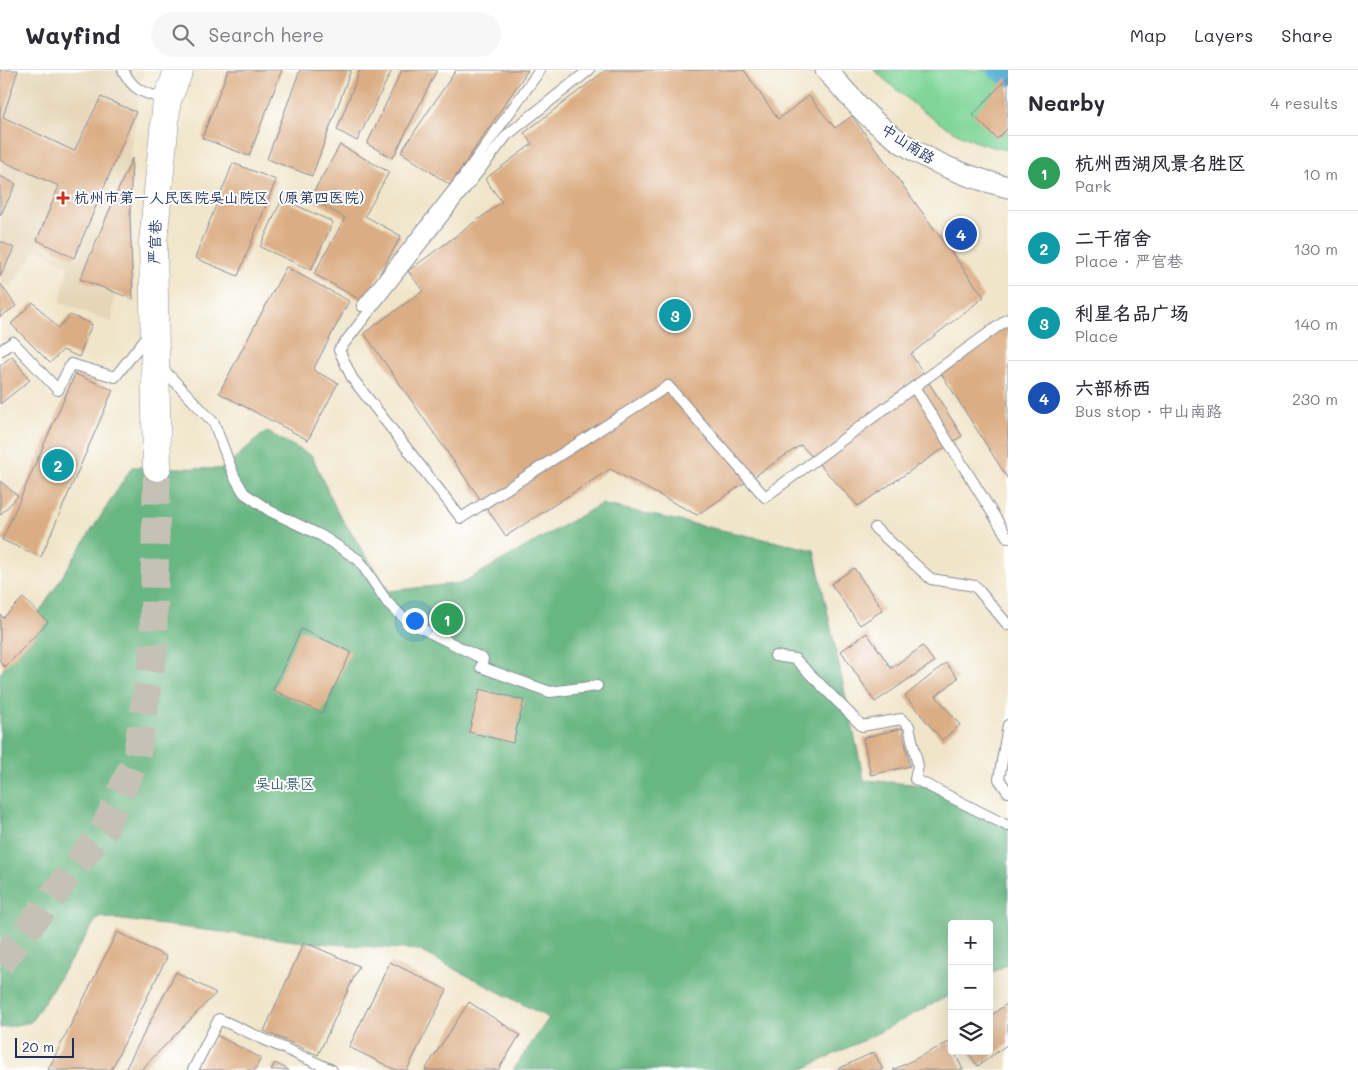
<!DOCTYPE html>
<meta charset="utf-8">
<style>
body{margin:0;font-family:Mali,"LXGW WenKai TC",sans-serif;background:#f7f7f7;color:#2b2b33}
.controls{position:absolute;right:15px;bottom:15px;display:grid;overflow:hidden;border-radius:5px;box-shadow:0 5px 20px #0002}
.controls button{width:45px;height:45px;display:grid;place-items:center;padding:0;border:0;border-bottom:1px solid #e1e1e2;background:#fff;color:#2b2b33;font:25px sans-serif}
.scale{position:absolute;left:15px;bottom:12px;width:59px;box-sizing:border-box;padding-left:5px;border:2px solid #1b2f5e;border-top:0;font-size:14px;line-height:18px;white-space:nowrap;color:#1b2f5e;-webkit-text-stroke:4px #fff;paint-order:stroke}
.you{position:absolute;left:414px;top:550px;width:18px;height:18px;margin:-12px;border:4px solid #fff;border-radius:50%;background:#1a73e8;box-shadow:0 0 0 8px #1a73e833}
.badge{display:grid;place-items:center;width:32px;height:32px;border-radius:50%;background:#c8321e;color:#fff;font-size:16px;font-weight:700}
.pin{position:absolute;translate:-50% -50%;border:2px solid #fff;box-shadow:0 1px 5px #0006}
.list{margin:0;padding:0;list-style:none}
h2{display:flex;justify-content:space-between;align-items:center;height:65px;margin:0;padding:0 20px;font-size:21px}
h2 small{font-size:16px;font-weight:400;color:#7c7c81}
.list li{display:grid;grid-template-columns:32px 1fr auto;gap:15px;align-items:center;box-sizing:border-box;height:75px;padding:0 20px;border-top:1px solid #e1e1e2}
.list b{display:block;font-size:19px;white-space:nowrap}
.list p{margin:0;font-size:16px;white-space:nowrap;color:#7c7c81}
.list em{font-size:16px;font-style:normal;color:#7c7c81}
.icon{flex:none;width:28px;height:28px;fill:none;stroke:currentColor;stroke-width:2;stroke-linecap:round;stroke-linejoin:round}
.map{position:relative;flex:none;width:1008px;height:1000px;overflow:hidden}
header{display:flex;align-items:center;gap:30px;box-sizing:border-box;height:70px;padding:0 25px;background:#fff;border-bottom:1px solid #e1e1e2}
header strong{font-size:24px}
nav{display:flex;gap:28px;margin-inline-start:auto;font-size:18px}
.search{width:350px;height:45px;background:#f7f7f7;display:flex;align-items:center;gap:12px;box-sizing:border-box;padding:0 18px;border-radius:28px;color:#7c7c81;font-size:19px}
main{display:flex}
aside{flex:1;background:#fff}
.map>svg:first-child{display:block}
.built{fill:#e5d6b8}
.green{fill:#80d599;stroke:#4e827c}
.forest{fill:#68b681;stroke:#427270}
.lines{fill:none;stroke-linecap:round;stroke-linejoin:round}
.canal{stroke:#5cb2d9;stroke-width:20}
.building{fill:#dbad84}
.secondary-tunnel{stroke:#c5c1b4;stroke-width:28;stroke-dasharray:28 14;stroke-linecap:butt}
.lane-casing{stroke:#868a94;stroke-width:12}
.street-casing{stroke:#868a94;stroke-width:23}
.secondary-casing{stroke:#868a94;stroke-width:29}
.lane{stroke:#fff;stroke-width:10}
.street{stroke:#fff;stroke-width:21}
.secondary{stroke:#fff;stroke-width:28}
.poi-dot{fill:#c8321e;stroke:#fff;stroke-width:2}
.labels{text-anchor:middle;stroke-width:4;stroke-linejoin:round;paint-order:stroke}
.street-label{font-size:15px;fill:#1b2f5e;stroke:#fff}
.poi-label{font-size:15px;fill:#1b2f5e;stroke:#fff;text-anchor:start}
.park-label{font-size:15px;fill:#396170;stroke:#fff}
</style>
<header>
<strong>Wayfind</strong>
<div class="search"><svg class="icon" aria-label="search" viewBox="0 0 24 24"><circle cx="10" cy="10" r="6"/><path d="M15 15l6 6"/></svg>Search here</div>
<nav><a>Map</a><a>Layers</a><a>Share</a></nav>
</header>
<main>
<div class="map">
<svg width="1008" height="1000" viewBox="0 0 1008 1000">
<rect width="100%" height="100%" fill="#fff"/>
<filter id="ink" filterUnits="userSpaceOnUse"><feTurbulence type="fractalNoise" baseFrequency=".02" numOctaves="2"/><feDisplacementMap in="SourceGraphic" scale="10" xChannelSelector="R" yChannelSelector="G"/><feConvolveMatrix kernelMatrix="1 2 1 2 8 2 1 2 1" color-interpolation-filters="sRGB"/></filter>
<filter id="wash" filterUnits="userSpaceOnUse"><feTurbulence type="fractalNoise" baseFrequency=".0096" numOctaves="4" result="noise"/><feDisplacementMap in="SourceGraphic" scale="20" xChannelSelector="R" yChannelSelector="G"/><feGaussianBlur stdDeviation="1.12" result="paint"/><feColorMatrix in="noise" values="0 0 0 0 0 0 0 0 0 0 0 0 0 0 0 0 0 1.4 0 .05"/><feComposite in="paint" operator="in"/></filter>
<g filter="url(#wash)">
<rect width="100%" height="100%" fill="#f0e5c9"/>
<polygon class="built" points="0,0 144,0 131,76 112,252 60,233 68,196 37,179 11,217 0,213"/>
<path class="green" d="M874,0H1008V80C953,72 914,35 874,0Z"/>
<polygon class="forest" points="266,361 312,386 337,441 389,521 462,513 601,434 814,480 864,710 924,715 1008,757 1008,894 989,904 989,854 952,854 952,924 864,970 801,1000 513,1000 549,948 418,880 304,872 98,847 31,952 0,958 0,604 132,397 223,399"/>
<g class="lines">
<polyline class="canal" points="998,0 1008,6"/>
</g>
<g id="blocks">
<g class="building">
<polygon points="0,0 18,0 3,47 74,81 101,27 136,42 74,188 37,170 59,116 0,90"/>
<polygon points="228,0 282,0 249,86 202,68"/>
<polygon points="300,0 351,0 312,106 267,89"/>
<polygon points="360,0 392,0 357,71 337,60"/>
<polygon points="402,0 437,0 393,88 367,74"/>
<polygon points="456,0 528,0 450,115 401,82"/>
<polygon points="606,0 744,0 778,49 809,26 835,58 852,46 984,227 911,284 962,366 858,436 801,375 697,445 610,399 506,466 364,263 423,221 408,201 502,132 485,109 532,74 524,63"/>
<polygon points="1008,7 1008,58 997,69 973,45"/>
<polygon points="340,75 389,102 365,146 401,166 364,232 314,204 345,148 310,128"/>
<polygon points="132,88 130,147 133,229 80,209"/>
<polygon points="233,93 276,110 238,206 195,188"/>
<polygon points="0,106 16,114 0,146"/>
<polygon points="282,129 333,152 311,200 260,177"/>
<polygon points="0,171 14,178 0,207"/>
<polygon points="286,197 349,231 313,300 338,313 308,370 219,323"/>
<polygon points="0,213 16,236 0,247"/>
<polygon points="33,232 58,258 70,245 92,254 79,287 63,280 50,293 11,254"/>
<polygon points="1008,249 1008,409 939,300"/>
<polygon points="12,286 30,310 0,334 0,296"/>
<polygon points="75,304 113,320 41,487 2,470"/>
<polygon points="0,411 18,426 0,445"/>
<polygon points="854,498 883,540 860,555 831,514"/>
<polygon points="23,528 48,552 5,597 0,592 0,544 3,548"/>
<polygon points="301,559 351,582 322,643 273,620"/>
<polygon points="867,563 891,598 923,576 934,592 875,632 841,581"/>
<polygon points="946,593 958,608 936,626 960,655 942,670 905,626"/>
<polygon points="480,619 524,630 513,673 469,662"/>
<polygon points="902,658 910,696 871,705 863,668"/>
<polygon points="117,862 167,887 111,1000 48,1000"/>
<polygon points="304,872 359,896 318,985 264,961"/>
<polygon points="390,892 447,920 407,1000 396,1000 349,977"/>
<polygon points="176,902 216,923 141,1000 125,1000"/>
<polygon points="469,932 520,965 498,1000 425,1000"/>
<polygon points="1008,933 1008,974 978,996 967,981 989,981 989,947"/>
<polygon points="216,965 261,988 255,1000 198,1000"/>
<polygon points="949,972 952,981 954,981 963,1000 893,1000"/>
<polygon points="874,982 883,1000 836,1000"/>
<polygon points="275,993 289,1000 271,1000"/>
</g>
</g>
</g>
<g filter="url(#ink)">
<use href="#blocks" fill-opacity="0" stroke="#868a94" stroke-width="1"/>
<g class="lines">
<polyline class="secondary-tunnel" points="0,894 103,761 136,689 153,584 157,397"/>
<g class="lane-casing">
<g id="lane">
<path d="M123,0C134,22 144,23 166,29"/>
<polyline points="589,0 507,65 339,280 352,308 461,448 668,316 765,427 914,317"/>
<polyline points="362,236 464,106 540,0"/>
<polyline points="1008,249 914,317 1008,468"/>
<polyline points="0,281 13,272 58,320 71,294 115,307 149,264"/>
<polyline points="161,297 214,353 234,406 244,423 270,441 322,466 359,490 387,532 407,551 483,589 481,597 550,622 597,616"/>
<polyline points="875,458 931,509 975,516 1008,555"/>
<polyline points="775,586 795,589 862,656 901,649 909,656 918,696 915,709 1008,756"/>
<polyline points="1008,655 999,709 1008,722"/>
<polyline points="193,1000 219,949 332,1000"/>
</g>
</g>
<g class="street-casing">
<path id="street" d="M826,0C842,17 857,36 874,51C912,86 958,105 1008,117"/>
</g>
<g class="secondary-casing">
<polyline id="secondary" points="157,397 153,172 167,30 179,0"/>
</g>
<use href="#lane" class="lane"/>
<use href="#street" class="street"/>
<use href="#secondary" class="secondary"/>
</g>
</g>
<path class="poi-dot" d="M60.5 120.5h5v5h5v5h-5v5h-5v-5h-5v-5h5z"/>
<g class="labels">
<g class="street-label">
<text transform="translate(908 74) rotate(33)" y="5">中山南路</text>
<text transform="translate(155 172) rotate(-88)" y="5">严官巷</text>
</g>
<g class="poi-label">
<text x="74" y="133">杭州市第一人民医院吴山院区（原第四医院）</text>
</g>
<g class="park-label">
<text x="285" y="719">吴山景区</text>
</g>
</g>
</svg>
<div class="controls">
<button>+</button>
<button>−</button>
<button><svg class="icon" aria-label="layers" viewBox="0 0 24 24"><path d="M12 4l9 5-9 5-9-5zM3 14l9 5 9-5"/></svg></button>
</div>
<div class="scale">20 m</div>
<div class="you"></div>
<div class="pin badge" style="left:447px;top:549px;background:#2e9e5b">1</div>
<div class="pin badge" style="left:58px;top:395px;background:#0f9aa8">2</div>
<div class="pin badge" style="left:675px;top:245px;background:#0f9aa8">3</div>
<div class="pin badge" style="left:961px;top:164px;background:#1a4fb4">4</div>
</div>
<aside>
<h2>Nearby<small>4 results</small></h2>
<ul class="list">
<li><span class="badge" style="background:#2e9e5b">1</span><div><b>杭州西湖风景名胜区</b><p>Park</p></div><em>10 m</em></li>
<li><span class="badge" style="background:#0f9aa8">2</span><div><b>二干宿舍</b><p>Place · 严官巷</p></div><em>130 m</em></li>
<li><span class="badge" style="background:#0f9aa8">3</span><div><b>利星名品广场</b><p>Place</p></div><em>140 m</em></li>
<li><span class="badge" style="background:#1a4fb4">4</span><div><b>六部桥西</b><p>Bus stop · 中山南路</p></div><em>230 m</em></li>
</ul>
</aside>
</main>
